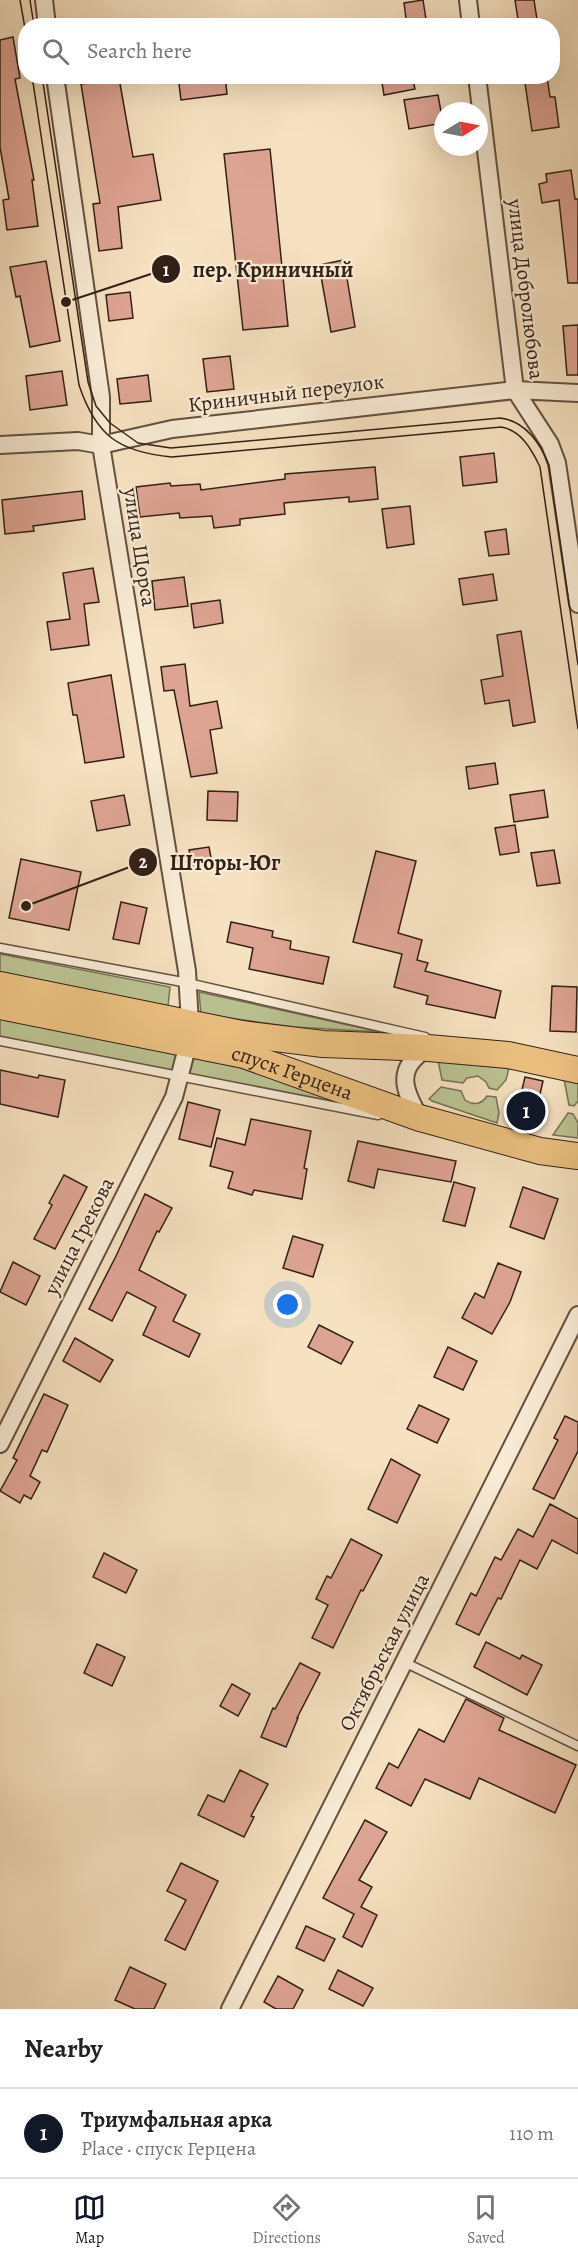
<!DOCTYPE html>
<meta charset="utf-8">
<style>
body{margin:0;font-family:Alegreya,serif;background:#f6f6f6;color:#222}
.compass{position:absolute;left:434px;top:102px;width:54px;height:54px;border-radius:50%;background:#fff;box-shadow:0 6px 24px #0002;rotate:80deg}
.you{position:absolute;left:288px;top:1305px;width:21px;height:21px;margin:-15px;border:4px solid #fff;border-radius:50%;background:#1a73e8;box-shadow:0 0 0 9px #1a73e833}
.badge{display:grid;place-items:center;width:39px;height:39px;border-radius:50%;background:#111827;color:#fff;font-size:20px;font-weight:700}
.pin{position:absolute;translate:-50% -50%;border:3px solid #fff;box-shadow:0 2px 6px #0006}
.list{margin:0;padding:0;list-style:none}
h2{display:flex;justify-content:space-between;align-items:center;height:78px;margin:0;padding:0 24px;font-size:26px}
h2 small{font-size:20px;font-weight:400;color:#767676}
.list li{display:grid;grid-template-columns:39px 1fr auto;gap:18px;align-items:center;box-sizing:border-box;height:90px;padding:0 24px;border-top:2px solid #e0e0e0}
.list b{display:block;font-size:22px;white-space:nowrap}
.list p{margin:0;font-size:20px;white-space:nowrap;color:#767676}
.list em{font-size:20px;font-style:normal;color:#767676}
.icon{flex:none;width:33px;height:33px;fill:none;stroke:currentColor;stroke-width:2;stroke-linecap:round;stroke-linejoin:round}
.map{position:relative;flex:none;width:578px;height:2009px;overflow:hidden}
.search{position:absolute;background:#fff;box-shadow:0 6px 24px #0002;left:18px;right:18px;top:18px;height:66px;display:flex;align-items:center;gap:15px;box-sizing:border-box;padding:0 21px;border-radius:24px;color:#767676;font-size:22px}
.sheet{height:168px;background:#fff}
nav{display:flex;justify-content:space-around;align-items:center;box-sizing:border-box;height:84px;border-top:2px solid #e0e0e0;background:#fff;font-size:16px;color:#767676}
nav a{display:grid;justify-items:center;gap:3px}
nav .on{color:#111827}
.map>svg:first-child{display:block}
.green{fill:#bbc393;stroke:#767255;stroke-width:1.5}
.building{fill:#dea493;stroke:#322017;stroke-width:1.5}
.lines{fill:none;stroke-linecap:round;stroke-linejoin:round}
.service-casing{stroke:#635041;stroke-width:11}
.minor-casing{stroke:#635041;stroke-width:20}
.primary-casing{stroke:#322017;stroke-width:28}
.service{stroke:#f9ecd6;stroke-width:8}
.minor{stroke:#f9ecd6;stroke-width:16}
.primary{stroke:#ebc080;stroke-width:26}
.tram{stroke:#322017;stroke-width:1.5}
.labels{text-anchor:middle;stroke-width:4.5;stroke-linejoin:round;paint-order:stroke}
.street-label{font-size:21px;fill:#322017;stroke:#f9ecd6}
.leader{fill:none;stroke:#322017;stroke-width:2}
.callout-dot{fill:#322017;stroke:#f9ecd6;stroke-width:2}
.mark-label{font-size:18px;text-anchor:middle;font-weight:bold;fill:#fff}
.callout-label{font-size:22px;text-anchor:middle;font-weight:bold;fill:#322017;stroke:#f9ecd6;stroke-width:4.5;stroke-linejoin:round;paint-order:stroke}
</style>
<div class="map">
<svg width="578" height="2009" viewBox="0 0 578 2009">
<rect width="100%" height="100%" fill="#f6e1c0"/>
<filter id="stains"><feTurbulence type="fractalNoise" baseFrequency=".00333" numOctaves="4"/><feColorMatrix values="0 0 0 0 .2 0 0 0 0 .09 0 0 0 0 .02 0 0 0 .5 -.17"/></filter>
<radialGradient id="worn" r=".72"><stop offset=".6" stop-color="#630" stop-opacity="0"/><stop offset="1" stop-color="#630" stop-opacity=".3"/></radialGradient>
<g class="green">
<polygon points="0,954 170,987 168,1006 0,973"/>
<polygon points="199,992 380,1032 294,1027 201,1014"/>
<polygon points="0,1015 177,1052 172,1071 0,1037"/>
<polygon points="194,1057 240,1061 372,1109 189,1076"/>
<polygon points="438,1060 509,1068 506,1080 497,1090 489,1088 486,1082 478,1076 467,1078 463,1083 442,1080"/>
<polygon points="564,1079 578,1083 578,1101 574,1106 569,1105"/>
<path d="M441,1087L461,1091L465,1100C474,1106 482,1104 487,1096L496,1097L499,1113L497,1123L432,1101L429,1099Z"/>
<polygon points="568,1113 573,1114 578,1123 578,1138 553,1135"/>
</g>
<g class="building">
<polygon points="423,0 427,26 407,26 404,3"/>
<polygon points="515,0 534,0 538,26 519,26"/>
<polygon points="13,37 20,78 15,79 34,180 32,180 38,226 7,230 3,200 9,199 0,147 0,40"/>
<polygon points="178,76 225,76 227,94 181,100"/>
<polygon points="381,76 412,76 415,89 384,95"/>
<polygon points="524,76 547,76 550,97 555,97 559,127 532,131"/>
<polygon points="119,78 133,157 153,154 161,200 118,207 122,248 99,251 93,204 100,203 81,84"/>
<polygon points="438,95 443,123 409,129 404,100"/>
<polygon points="270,149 288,326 243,330 224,154"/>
<polygon points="571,170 575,199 578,199 578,283 568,283 559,200 542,203 539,184 547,182 546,174"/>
<polygon points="344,260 355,327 331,332 319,265"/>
<polygon points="46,261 60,341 30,347 20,296 16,297 10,267"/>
<polygon points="130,292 133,318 109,321 106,295"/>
<polygon points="578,325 578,375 567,375 563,326"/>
<polygon points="230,356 234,389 207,392 203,359"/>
<polygon points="62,371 67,405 30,410 26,376"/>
<polygon points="148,375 151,401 120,404 117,379"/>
<polygon points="494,453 497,482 463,486 460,457"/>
<polygon points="375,467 378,499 349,502 349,497 284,503 285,514 240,519 240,525 214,528 212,516 180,518 179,513 140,517 136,487 170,483 171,486 200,484 201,490 285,479 285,474"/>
<polygon points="82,491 85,519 33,526 34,531 5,534 2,500"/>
<polygon points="410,506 414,544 387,548 382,509"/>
<polygon points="506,529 509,554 489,556 485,532"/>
<polygon points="93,568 99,602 84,604 89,645 51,650 47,622 70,619 63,573"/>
<polygon points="493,574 497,600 463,605 459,579"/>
<polygon points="184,577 188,606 155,610 152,581"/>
<polygon points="220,600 223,623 194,628 191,604"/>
<polygon points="521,631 535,722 513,726 509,700 485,704 481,680 503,676 497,635"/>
<polygon points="185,664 190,706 217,701 222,728 210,730 217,773 191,777 174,690 164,691 161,667"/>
<polygon points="111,675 124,757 85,763 77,715 73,715 68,683"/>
<polygon points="495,763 498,784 469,789 466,767"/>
<polygon points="544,790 548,817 514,822 510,795"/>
<polygon points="208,791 238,792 237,821 207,820"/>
<polygon points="124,795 130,825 97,831 91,801"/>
<polygon points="515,825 519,852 500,855 495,828"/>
<polygon points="209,847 213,868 193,871 189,850"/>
<polygon points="554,850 560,883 537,886 531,853"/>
<polygon points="376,851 416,861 398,933 422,940 417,960 428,963 425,971 501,991 495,1018 426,1004 428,996 394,987 402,954 353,942"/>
<polygon points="21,859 81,872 69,930 9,918"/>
<polygon points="121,902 147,908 139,944 113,939"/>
<polygon points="231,922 273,931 272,937 291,941 290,949 329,957 323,984 249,969 253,948 227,942"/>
<polygon points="552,986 577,987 576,1032 550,1031"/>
<polygon points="0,1070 38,1078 39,1075 65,1080 58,1117 0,1104"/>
<polygon points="525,1077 543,1081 532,1129 514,1124"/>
<polygon points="188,1102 220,1110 211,1147 179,1139"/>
<polygon points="251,1119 311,1131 304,1168 307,1169 302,1199 254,1190 252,1195 228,1188 233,1172 210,1166 217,1138 245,1145"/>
<polygon points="358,1141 456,1161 451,1182 378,1169 374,1188 348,1181"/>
<polygon points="64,1175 87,1187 55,1249 34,1239 52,1205 49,1203"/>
<polygon points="454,1182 475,1188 465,1226 443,1221"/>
<polygon points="523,1187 558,1199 544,1239 510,1227"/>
<polygon points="145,1194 172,1208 159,1232 157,1231 139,1270 186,1295 173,1321 200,1334 189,1357 143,1335 156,1307 127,1292 112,1321 89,1309 116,1256"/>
<polygon points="293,1236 323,1245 313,1277 283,1268"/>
<polygon points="13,1262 40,1276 26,1305 0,1292"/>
<polygon points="498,1263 521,1272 510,1302 492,1334 462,1318 475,1293 484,1298"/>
<polygon points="319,1325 353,1342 341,1364 308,1347"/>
<polygon points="75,1338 113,1360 100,1382 63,1361"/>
<polygon points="448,1347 477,1361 463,1390 434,1377"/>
<polygon points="44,1394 68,1405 47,1452 42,1450 30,1476 40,1482 31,1499 24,1495 20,1503 0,1491 17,1460 13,1458"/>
<polygon points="419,1405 449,1419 437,1443 407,1429"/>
<polygon points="565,1416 578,1422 578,1451 554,1499 533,1489 558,1440 554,1438"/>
<polygon points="391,1459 420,1475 397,1523 368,1509"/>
<polygon points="550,1504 578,1519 578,1554 552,1540 537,1569 520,1560 501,1599 498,1598 479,1635 456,1624 471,1593 476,1596 495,1557 501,1560 518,1529 533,1537"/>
<polygon points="351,1539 382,1555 363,1591 361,1590 333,1648 312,1638 328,1605 316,1599 327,1576 331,1578"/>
<polygon points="104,1553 137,1570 126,1593 93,1577"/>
<polygon points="486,1642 520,1659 522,1655 542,1665 527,1695 474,1667"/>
<polygon points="97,1644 125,1657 112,1686 84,1673"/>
<polygon points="300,1663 320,1673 297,1718 298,1718 286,1747 261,1737 273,1708 275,1709"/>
<polygon points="232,1684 250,1694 238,1716 220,1706"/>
<polygon points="466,1699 504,1718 499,1730 576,1765 555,1813 479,1778 470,1799 425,1779 411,1806 376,1788 389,1763 398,1768 419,1729 444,1742"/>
<polygon points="240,1770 268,1784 251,1816 254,1817 244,1837 198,1815 208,1795 224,1802"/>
<polygon points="365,1820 387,1832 359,1880 372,1887 361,1907 377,1915 362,1947 343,1937 354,1914 323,1898"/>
<polygon points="181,1863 218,1881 185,1950 165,1940 186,1900 167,1891"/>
<polygon points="306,1926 335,1939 324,1961 296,1948"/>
<polygon points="130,1967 166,1984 154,2009 135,2009 115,2000"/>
<polygon points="338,1970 373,1988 363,2006 329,1989"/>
<polygon points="278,1976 303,1990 293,2009 276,2009 264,2002"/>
</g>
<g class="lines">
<g class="service-casing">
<g id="service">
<polyline points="0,948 188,983 425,1037"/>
<polyline points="0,1041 378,1115"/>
<polyline points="404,1662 578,1746"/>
</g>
</g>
<g class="minor-casing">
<g id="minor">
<polyline points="44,0 47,26"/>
<polyline points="468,0 471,26"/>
<polyline points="55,76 101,397 101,445 187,971 190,1024"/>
<polyline points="477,76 515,390 550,444 557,463 578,604"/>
<polyline points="0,445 78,441 101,445 172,429 515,390 578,393"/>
<path d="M420,1118C403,1089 395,1068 428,1048"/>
<polyline points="0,1444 174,1097 188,1044"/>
<polyline points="230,2009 578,1315"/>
</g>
</g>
<g class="primary-casing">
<g id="primary">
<polyline points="0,985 242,1034 323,1044 428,1048 508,1055 578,1070"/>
<path id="s1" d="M0,1006L244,1055L420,1118L540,1151L578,1156"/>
</g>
</g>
<use href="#service" class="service"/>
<use href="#minor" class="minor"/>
<use href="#primary" class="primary"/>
<g class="tram">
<polyline points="20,0 26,34"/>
<polyline points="30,0 34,26"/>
<path d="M32,76L79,385C96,436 119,452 172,457L501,427C521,430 532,450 540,467L578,729"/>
<path d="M42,76L88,382L96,406L110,423L138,443L171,448L500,418C526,421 540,443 549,465L578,665"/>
</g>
</g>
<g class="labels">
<g class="street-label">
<text transform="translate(526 289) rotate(83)" y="7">улица Добролюбова</text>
<text transform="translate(286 393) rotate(-7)" y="7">Криничный переулок</text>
<text transform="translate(140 547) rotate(81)" y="7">улица Щорса</text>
<text dy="7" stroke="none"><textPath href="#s1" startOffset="300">спуск Герцена</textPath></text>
<text transform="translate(79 1236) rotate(-63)" y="7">улица Грекова</text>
<text transform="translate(384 1652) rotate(-63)" y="7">Октябрьская улица</text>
</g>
</g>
<path class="leader" d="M66 302L166 269M26 906L143 862"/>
<g class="callout-dot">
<circle cx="66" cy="302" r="6"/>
<circle cx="26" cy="906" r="6"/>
<circle cx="166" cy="269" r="15"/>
<circle cx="143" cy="862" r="15"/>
</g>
<g class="mark-label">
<text x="166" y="276">1</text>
<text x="143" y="868">2</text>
</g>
<g class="callout-label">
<text x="273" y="277">пер. Криничный</text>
<text x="225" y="870">Шторы-Юг</text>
</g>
<rect width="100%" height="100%" filter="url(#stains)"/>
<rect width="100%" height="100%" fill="url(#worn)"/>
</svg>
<svg class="compass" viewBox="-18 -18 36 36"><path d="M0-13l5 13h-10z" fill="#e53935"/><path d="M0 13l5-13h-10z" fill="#767676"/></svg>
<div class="you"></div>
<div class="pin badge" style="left:526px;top:1111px">1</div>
<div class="search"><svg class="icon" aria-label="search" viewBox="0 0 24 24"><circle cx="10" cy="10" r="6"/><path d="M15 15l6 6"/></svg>Search here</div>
</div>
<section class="sheet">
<h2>Nearby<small></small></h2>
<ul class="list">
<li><span class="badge">1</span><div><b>Триумфальная арка</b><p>Place · спуск Герцена</p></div><em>110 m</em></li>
</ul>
</section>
<nav>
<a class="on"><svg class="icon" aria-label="map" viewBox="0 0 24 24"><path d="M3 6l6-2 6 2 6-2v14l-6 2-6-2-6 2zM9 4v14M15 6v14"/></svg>Map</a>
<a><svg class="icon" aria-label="directions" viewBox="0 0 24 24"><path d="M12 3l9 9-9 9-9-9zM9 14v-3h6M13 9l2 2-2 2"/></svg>Directions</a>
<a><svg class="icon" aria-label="saved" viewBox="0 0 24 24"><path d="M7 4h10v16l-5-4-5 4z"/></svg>Saved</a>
</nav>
